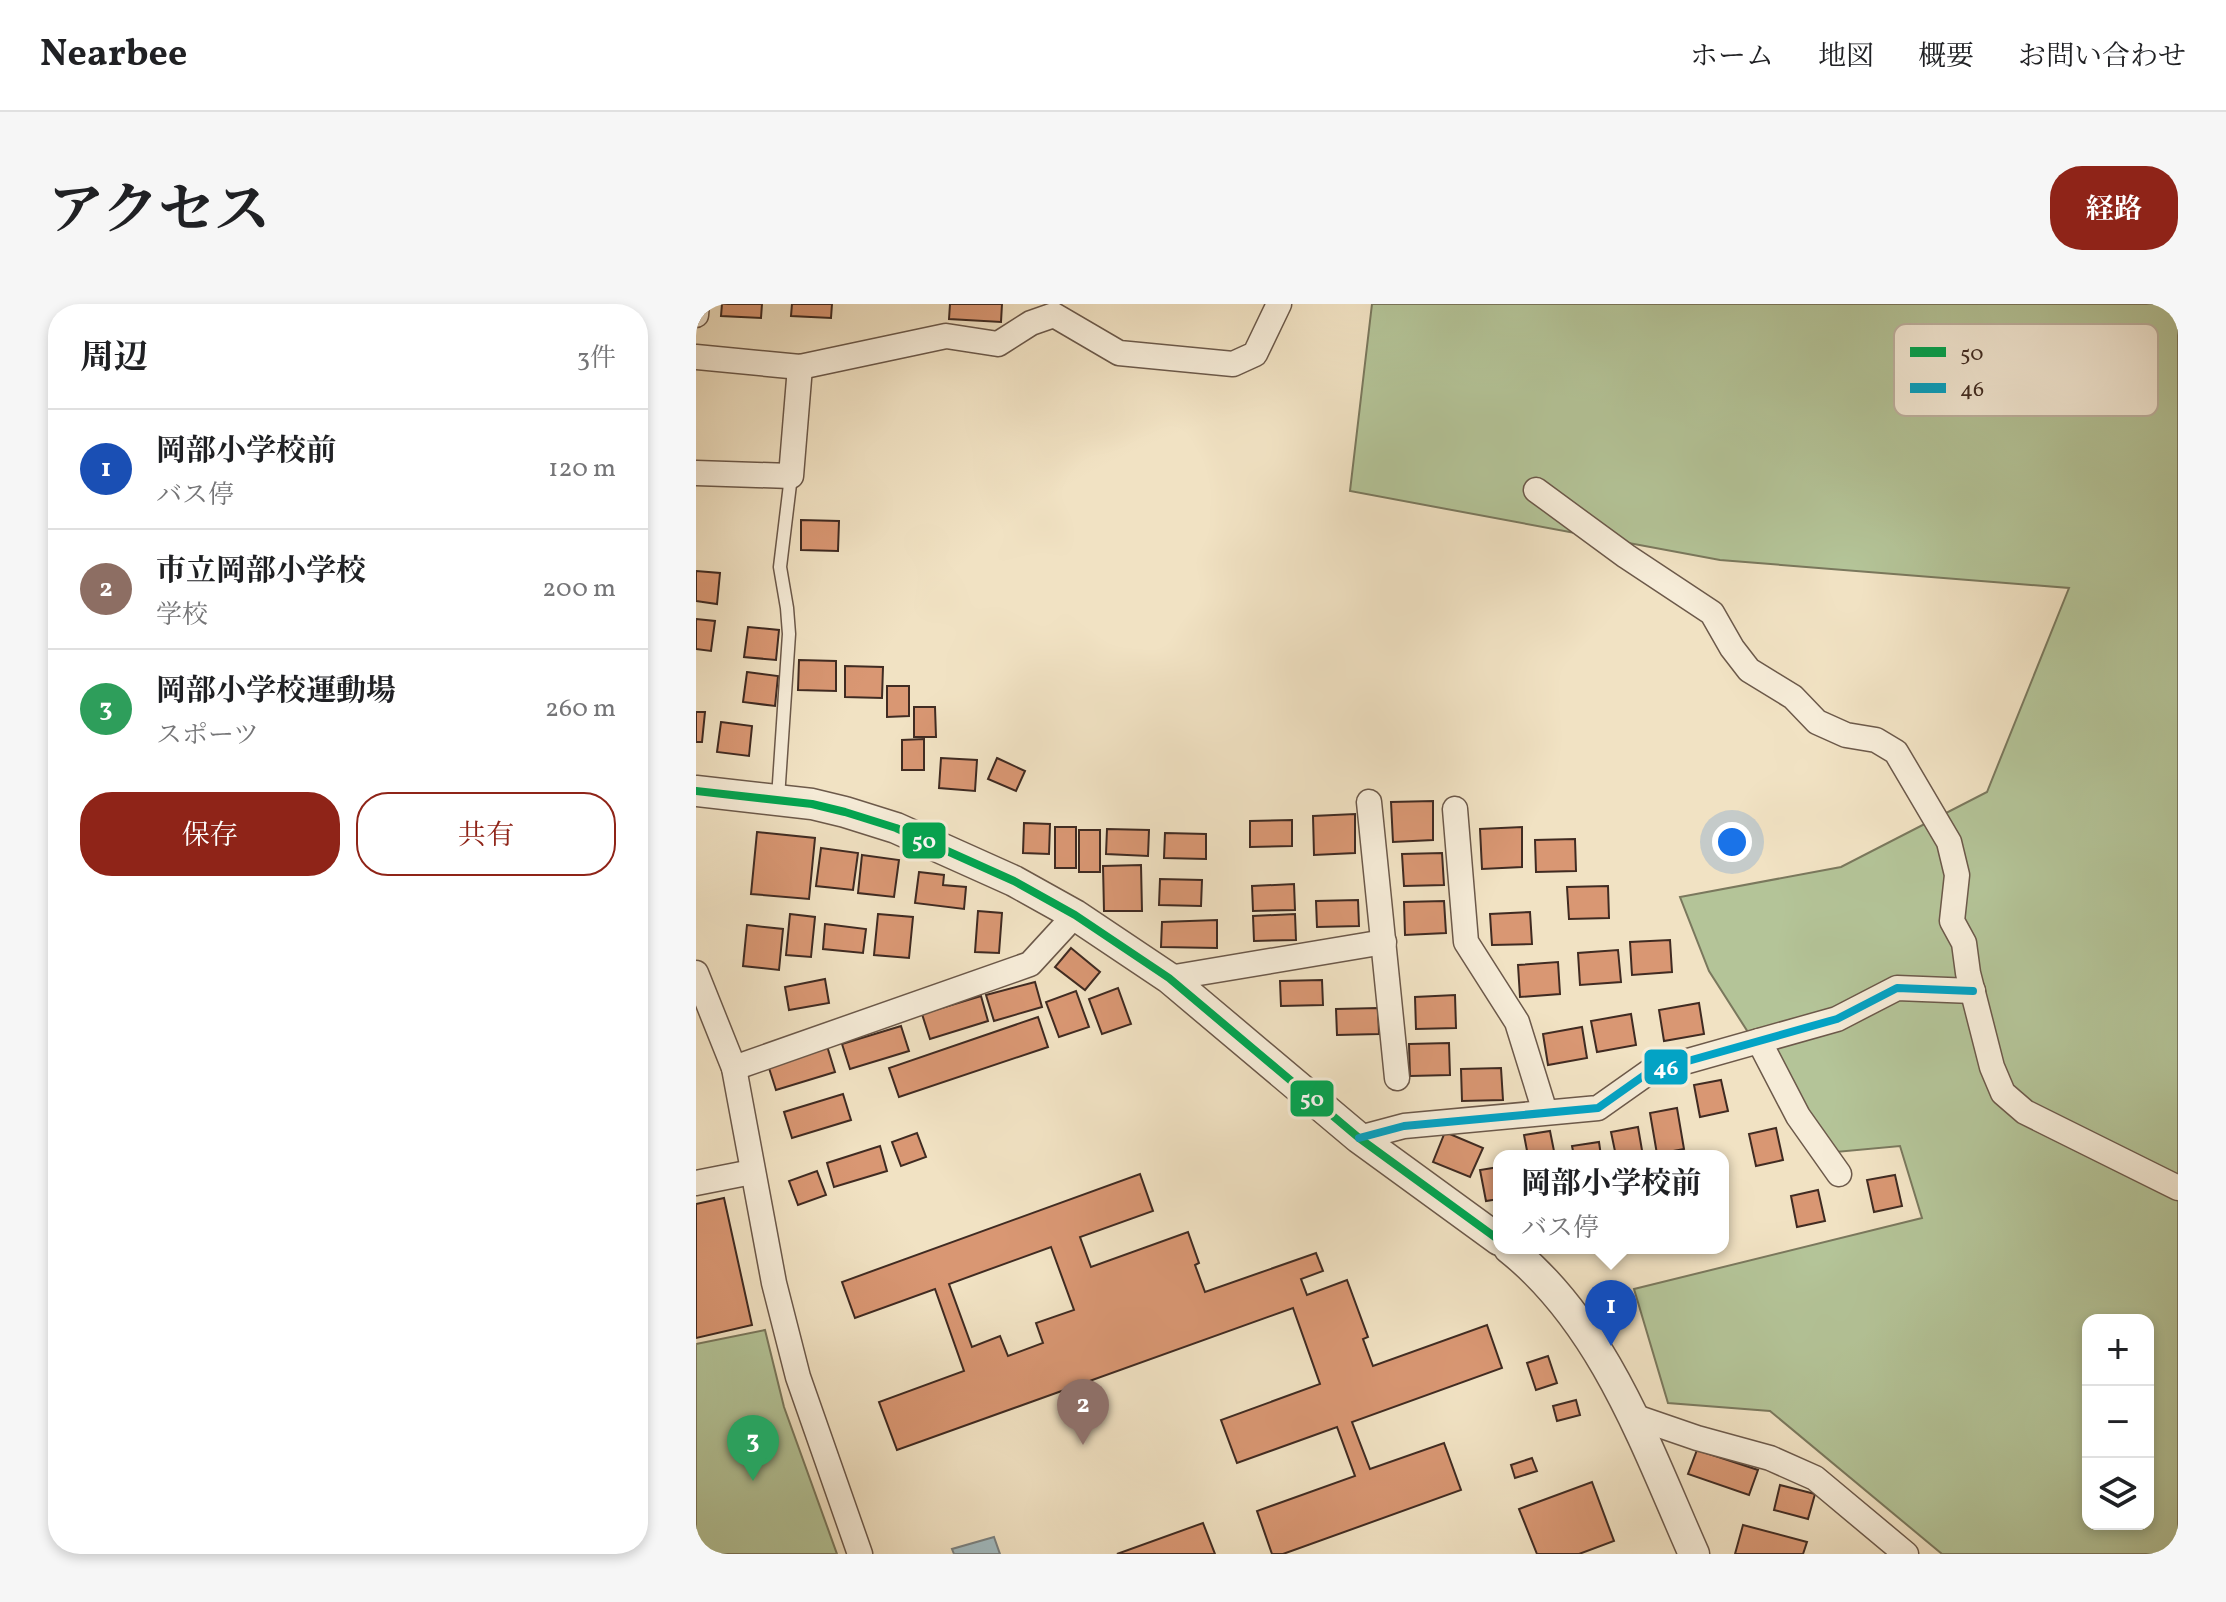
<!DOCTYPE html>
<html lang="ja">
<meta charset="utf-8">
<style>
body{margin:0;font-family:Vollkorn,"Noto Serif JP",serif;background:#f6f6f6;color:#202124}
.controls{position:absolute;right:24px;bottom:24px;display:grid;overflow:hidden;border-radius:16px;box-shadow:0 4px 12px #0003}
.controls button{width:72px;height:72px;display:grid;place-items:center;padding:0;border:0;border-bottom:2px solid #e0e0e0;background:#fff;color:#202124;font:40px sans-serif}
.you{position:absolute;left:1036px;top:538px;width:28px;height:28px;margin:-20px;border:6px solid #fff;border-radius:50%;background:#1a73e8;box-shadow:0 0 0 12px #1a73e833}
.badge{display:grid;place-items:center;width:52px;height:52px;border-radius:50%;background:#8f2418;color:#fff;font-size:26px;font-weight:700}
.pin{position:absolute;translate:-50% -66px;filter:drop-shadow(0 2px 4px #0008)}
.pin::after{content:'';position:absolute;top:42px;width:28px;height:24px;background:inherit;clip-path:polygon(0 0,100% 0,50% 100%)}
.popup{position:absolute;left:797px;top:846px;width:236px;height:104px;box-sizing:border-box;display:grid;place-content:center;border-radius:16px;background:#fff;filter:drop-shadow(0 2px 6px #0005);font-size:26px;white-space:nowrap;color:#757577}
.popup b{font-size:30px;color:#202124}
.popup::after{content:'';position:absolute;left:50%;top:100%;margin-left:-16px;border:16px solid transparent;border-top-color:#fff}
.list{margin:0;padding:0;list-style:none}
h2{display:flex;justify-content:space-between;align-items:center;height:104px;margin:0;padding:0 32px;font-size:34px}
h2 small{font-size:26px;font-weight:400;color:#757577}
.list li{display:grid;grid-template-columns:52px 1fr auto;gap:24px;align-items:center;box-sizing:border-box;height:120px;padding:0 32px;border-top:2px solid #e0e0e0}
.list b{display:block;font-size:30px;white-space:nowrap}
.list p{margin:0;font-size:26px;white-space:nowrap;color:#757577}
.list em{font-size:26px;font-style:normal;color:#757577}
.actions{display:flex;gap:16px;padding:24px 32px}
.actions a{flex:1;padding:18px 0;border:2px solid #8f2418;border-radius:32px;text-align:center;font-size:28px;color:#8f2418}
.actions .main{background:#8f2418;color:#fff}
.icon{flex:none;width:44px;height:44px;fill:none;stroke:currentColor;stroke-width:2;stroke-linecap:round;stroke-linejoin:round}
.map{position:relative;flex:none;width:1482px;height:1250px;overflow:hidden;border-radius:32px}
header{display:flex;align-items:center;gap:48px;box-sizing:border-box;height:112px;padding:0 40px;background:#fff;border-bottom:2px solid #e0e0e0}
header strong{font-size:38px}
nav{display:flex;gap:44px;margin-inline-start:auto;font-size:28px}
.intro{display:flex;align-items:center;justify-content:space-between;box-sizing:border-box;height:192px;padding:0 48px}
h1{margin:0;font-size:56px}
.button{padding:20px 36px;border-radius:32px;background:#8f2418;color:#fff;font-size:28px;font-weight:700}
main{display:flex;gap:48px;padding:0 48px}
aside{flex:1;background:#fff;border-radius:32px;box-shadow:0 4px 12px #0003}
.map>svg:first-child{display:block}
.green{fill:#b4c498;stroke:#7a785d;stroke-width:2;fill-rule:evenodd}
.water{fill:#a1babf;stroke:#7a8180;stroke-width:2}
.building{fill:#d99773;stroke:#402b22;stroke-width:2;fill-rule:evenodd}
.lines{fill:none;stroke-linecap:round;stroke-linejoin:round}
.service-casing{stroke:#6c594a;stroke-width:15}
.minor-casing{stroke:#6c594a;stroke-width:27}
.tertiary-casing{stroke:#6c594a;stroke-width:33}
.service{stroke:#f6ecd8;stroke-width:12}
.minor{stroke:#f6ecd8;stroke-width:24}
.tertiary{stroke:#f6ecd8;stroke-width:30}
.bus-1-casing{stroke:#f6ecd8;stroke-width:14}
.bus-2-casing{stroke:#f6ecd8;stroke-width:14}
.bus-1{stroke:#00a651;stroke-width:8}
.bus-2{stroke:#03a3c5;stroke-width:8}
.key{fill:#f6ecd8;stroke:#bfb2a1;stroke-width:2}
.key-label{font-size:22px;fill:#402b22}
.line-badge{stroke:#f6ecd8;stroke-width:3}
.badge-label{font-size:22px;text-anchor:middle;font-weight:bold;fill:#fff}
</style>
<header>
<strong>Nearbee</strong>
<nav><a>ホーム</a><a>地図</a><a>概要</a><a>お問い合わせ</a></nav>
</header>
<div class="intro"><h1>アクセス</h1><a class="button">経路</a></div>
<main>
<aside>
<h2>周辺<small>3件</small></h2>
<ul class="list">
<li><span class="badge" style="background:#1a4fb4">1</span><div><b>岡部小学校前</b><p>バス停</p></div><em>120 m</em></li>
<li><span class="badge" style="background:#8d6e63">2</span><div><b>市立岡部小学校</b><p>学校</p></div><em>200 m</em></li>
<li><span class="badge" style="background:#2e9e5b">3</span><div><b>岡部小学校運動場</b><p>スポーツ</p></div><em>260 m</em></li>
</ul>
<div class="actions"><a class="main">保存</a><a>共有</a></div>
</aside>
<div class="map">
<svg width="1482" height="1250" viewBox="0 0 1482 1250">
<rect width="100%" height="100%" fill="#f1e2c3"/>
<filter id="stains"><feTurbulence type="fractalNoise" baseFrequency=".0025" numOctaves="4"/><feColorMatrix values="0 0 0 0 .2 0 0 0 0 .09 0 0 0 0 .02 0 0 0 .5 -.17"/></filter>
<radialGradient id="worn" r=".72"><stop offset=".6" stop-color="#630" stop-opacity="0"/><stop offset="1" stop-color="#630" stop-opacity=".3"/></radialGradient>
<g class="green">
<path d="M676,0H1482V1250H1246L1074,1107L972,1099L938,985L1226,914L1204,842L1129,849L1013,667L984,593L1145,563L1291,488L1373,284L1024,256L654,187ZM1392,1016H1452V1220H1392Z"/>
<polygon points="69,1026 88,1103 141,1250 0,1250 0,1040"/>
</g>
<polygon class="water" points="298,1233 304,1250 258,1250 256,1245"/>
<g class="building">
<polygon points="26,0 66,0 65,14 25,12"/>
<polygon points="96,0 136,0 135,14 95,12"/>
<polygon points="254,0 306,0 305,18 253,15"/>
<polygon points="105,216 143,217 142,247 105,246"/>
<polygon points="0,267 24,269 21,300 0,297"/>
<polygon points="0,315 19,317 15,347 0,345"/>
<polygon points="52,323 83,326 80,356 48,353"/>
<polygon points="103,356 140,357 140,387 102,386"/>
<polygon points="149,362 187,363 186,394 149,393"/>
<polygon points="51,368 82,372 79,402 47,398"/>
<polygon points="191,382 213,382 213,412 191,413"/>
<polygon points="218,403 239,403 240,433 218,433"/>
<polygon points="0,408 9,408 6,438 0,438"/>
<polygon points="25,418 56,422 53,452 21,448"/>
<polygon points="228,435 228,466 206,466 206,436"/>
<polygon points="245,454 281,456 279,487 243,484"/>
<polygon points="301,454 329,467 320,487 292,475"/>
<polygon points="737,497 737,536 697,538 695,498"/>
<polygon points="659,510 659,549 618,551 617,512"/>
<polygon points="596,516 596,542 554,543 554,517"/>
<polygon points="328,519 354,520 353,550 327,549"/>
<rect x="359" y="523" width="21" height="41"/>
<polygon points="826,523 826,563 786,565 784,525"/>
<polygon points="411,525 453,526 452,552 410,550"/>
<rect x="383" y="526" width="21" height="42"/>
<polygon points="61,528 119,534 113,595 55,590"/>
<polygon points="469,529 510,530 510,555 468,554"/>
<polygon points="879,535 880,567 840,568 839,536"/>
<polygon points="125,544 162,549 157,586 120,582"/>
<polygon points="746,549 748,581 708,582 706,550"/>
<polygon points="166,551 203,556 198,593 162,589"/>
<polygon points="445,561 446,607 408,607 407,562"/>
<polygon points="223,568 248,571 247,581 270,583 268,605 219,599"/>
<polygon points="464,575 506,576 505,602 463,601"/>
<polygon points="598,580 599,606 557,607 556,582"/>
<polygon points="912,582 913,614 873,615 871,583"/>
<polygon points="662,596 663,622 621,623 620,597"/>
<polygon points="748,597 750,629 709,631 708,598"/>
<polygon points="282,607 306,609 303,649 279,648"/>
<polygon points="834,608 836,640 796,641 794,610"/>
<polygon points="94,610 119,613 115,653 90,651"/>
<polygon points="182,610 217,613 213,654 178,651"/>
<polygon points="599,610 600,636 558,637 557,612"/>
<polygon points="521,616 521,644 465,643 466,618"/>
<polygon points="129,620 170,625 167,649 127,645"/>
<polygon points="51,621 87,625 83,666 47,662"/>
<polygon points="974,636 976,668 936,671 934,638"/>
<polygon points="375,644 404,668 389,686 359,663"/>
<polygon points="922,646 925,678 884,681 882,649"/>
<polygon points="862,658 864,690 824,693 822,661"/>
<polygon points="129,675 133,699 93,706 89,683"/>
<polygon points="626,676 627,701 585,702 584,677"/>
<polygon points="339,678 346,703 298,717 290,691"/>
<polygon points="422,684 435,720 406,730 393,695"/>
<polygon points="380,687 393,723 363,733 350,698"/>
<polygon points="759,691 760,724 720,725 719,693"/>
<polygon points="285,692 292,717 234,735 226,710"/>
<polygon points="1003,699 1008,730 968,737 963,706"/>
<polygon points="682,704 683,730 641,731 640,705"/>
<polygon points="935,710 940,741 901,748 895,717"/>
<polygon points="342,713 352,743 203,793 193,764"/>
<polygon points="205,722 213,747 154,765 146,740"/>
<polygon points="886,723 891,754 852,761 847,730"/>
<polygon points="753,739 754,771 714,772 713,740"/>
<polygon points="131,742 139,768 80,786 72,761"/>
<polygon points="805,764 807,796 766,797 765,765"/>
<polygon points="1025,776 1032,807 1004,813 998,781"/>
<polygon points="147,790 155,816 96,834 88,808"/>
<polygon points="981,804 988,845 961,850 954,809"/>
<polygon points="942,823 947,852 920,852 915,828"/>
<polygon points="1080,824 1087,856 1060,862 1053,830"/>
<polygon points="854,827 859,852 832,852 828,831"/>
<polygon points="749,828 787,844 774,873 737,858"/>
<polygon points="221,829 230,853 205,862 196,838"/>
<polygon points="903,838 905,852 878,852 876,842"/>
<polygon points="184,842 191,867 138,883 131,859"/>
<polygon points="803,863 803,895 790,897 784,866"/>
<polygon points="121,867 130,891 102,901 93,877"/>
<path d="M444,870L457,907L384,933L395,963L492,928L503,959L499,961L509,988L620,949L627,967L605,975L611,991L651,976L672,1033L667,1035L677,1062L791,1021L806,1064L656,1118L674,1165L748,1139L765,1186L587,1250H576L561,1207L659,1172L641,1123L541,1159L525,1116L624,1080L597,1004L201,1146L183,1098L268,1067L239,985L159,1014L146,978ZM355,943L378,1006L340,1019L347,1039L312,1052L304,1032L276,1043L253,980Z"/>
<polygon points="1199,871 1206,902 1178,908 1171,876"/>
<polygon points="1122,886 1129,917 1101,923 1095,892"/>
<polygon points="28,894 56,1021 0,1034 0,900"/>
<polygon points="852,1052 861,1079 840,1086 831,1059"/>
<polygon points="880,1096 884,1111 861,1117 857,1102"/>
<polygon points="1001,1146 1062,1166 1053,1191 992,1170"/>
<polygon points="836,1154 841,1167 819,1174 815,1161"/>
<polygon points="896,1178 918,1237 883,1250 841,1250 823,1205"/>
<polygon points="1084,1181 1119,1190 1112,1215 1078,1206"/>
<polygon points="507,1219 519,1250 421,1250"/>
<polygon points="1047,1221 1111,1238 1107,1250 1039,1250"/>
</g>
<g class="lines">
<g class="service-casing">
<polyline id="service" points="82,494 93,330 91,304 84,263 95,172"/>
</g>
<g class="minor-casing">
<g id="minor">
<polyline points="0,11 1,0"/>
<polyline points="0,53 104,63 250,32 302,40 335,19 358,11 423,49 537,60 559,50 583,0"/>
<polyline points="0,169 95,172 104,63"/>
<polyline points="840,186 930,252 1016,309 1036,344 1053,366 1097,393 1121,418 1150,431 1180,436 1200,448 1253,538 1261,571 1256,617 1268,639 1272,669 1296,763 1307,789 1329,808 1482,884"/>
<polyline points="673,498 701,774"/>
<polyline points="759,505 770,638 821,718 849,808"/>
<polyline points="0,669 38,764 78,979 102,1073 164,1250"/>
<polyline points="473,674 688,638"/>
<polyline points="1063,737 1102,812 1143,870"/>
<polyline points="38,764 334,660 379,611"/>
<polyline points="663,834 708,822 902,804 953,768 1141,715 1201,684 1277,687"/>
<polyline points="0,879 56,868"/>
<polyline points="937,1112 1001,1134 1074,1154 1119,1174 1210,1250"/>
</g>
</g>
<g class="tertiary-casing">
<g id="tertiary">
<polyline points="0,487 116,500 149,508 200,524 318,577 379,611 473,674 663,834 803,936"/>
<path d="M813,944C908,1020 950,1142 998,1250"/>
</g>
</g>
<use href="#service" class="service"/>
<use href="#minor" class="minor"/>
<use href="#tertiary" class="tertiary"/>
<g class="bus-1-casing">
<polyline id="bus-1" points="0,487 116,500 149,508 200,524 318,577 379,611 473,674 663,834 803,936"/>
</g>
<g class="bus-2-casing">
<polyline id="bus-2" points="663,834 708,822 902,804 953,768 1141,715 1201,684 1277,687"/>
</g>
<use href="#bus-1" class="bus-1"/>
<use href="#bus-2" class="bus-2"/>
</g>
<rect x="1198" y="20" width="264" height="92" rx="12" class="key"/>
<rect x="1214" y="43" width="36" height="10" fill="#00a651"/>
<rect x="1214" y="79" width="36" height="10" fill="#03a3c5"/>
<g class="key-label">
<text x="1264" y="56">50</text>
<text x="1264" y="92">46</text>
</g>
<g class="line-badge">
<rect x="205" y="517" width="46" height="39" rx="8" fill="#00a651"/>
<rect x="947" y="744" width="46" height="38" rx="8" fill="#03a3c5"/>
<rect x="593" y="775" width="46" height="39" rx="8" fill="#00a651"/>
</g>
<g class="badge-label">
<text x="228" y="544">50</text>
<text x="970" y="771">46</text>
<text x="616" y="802">50</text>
</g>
<rect width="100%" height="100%" filter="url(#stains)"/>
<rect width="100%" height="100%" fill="url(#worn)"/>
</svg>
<div class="controls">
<button>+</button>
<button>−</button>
<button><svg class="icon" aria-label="layers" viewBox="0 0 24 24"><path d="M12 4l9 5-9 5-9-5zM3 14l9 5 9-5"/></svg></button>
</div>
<div class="you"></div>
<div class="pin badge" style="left:915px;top:1042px;background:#1a4fb4">1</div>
<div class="popup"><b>岡部小学校前</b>バス停</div>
<div class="pin badge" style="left:387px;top:1141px;background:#8d6e63">2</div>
<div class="pin badge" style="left:57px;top:1177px;background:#2e9e5b">3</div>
</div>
</main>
